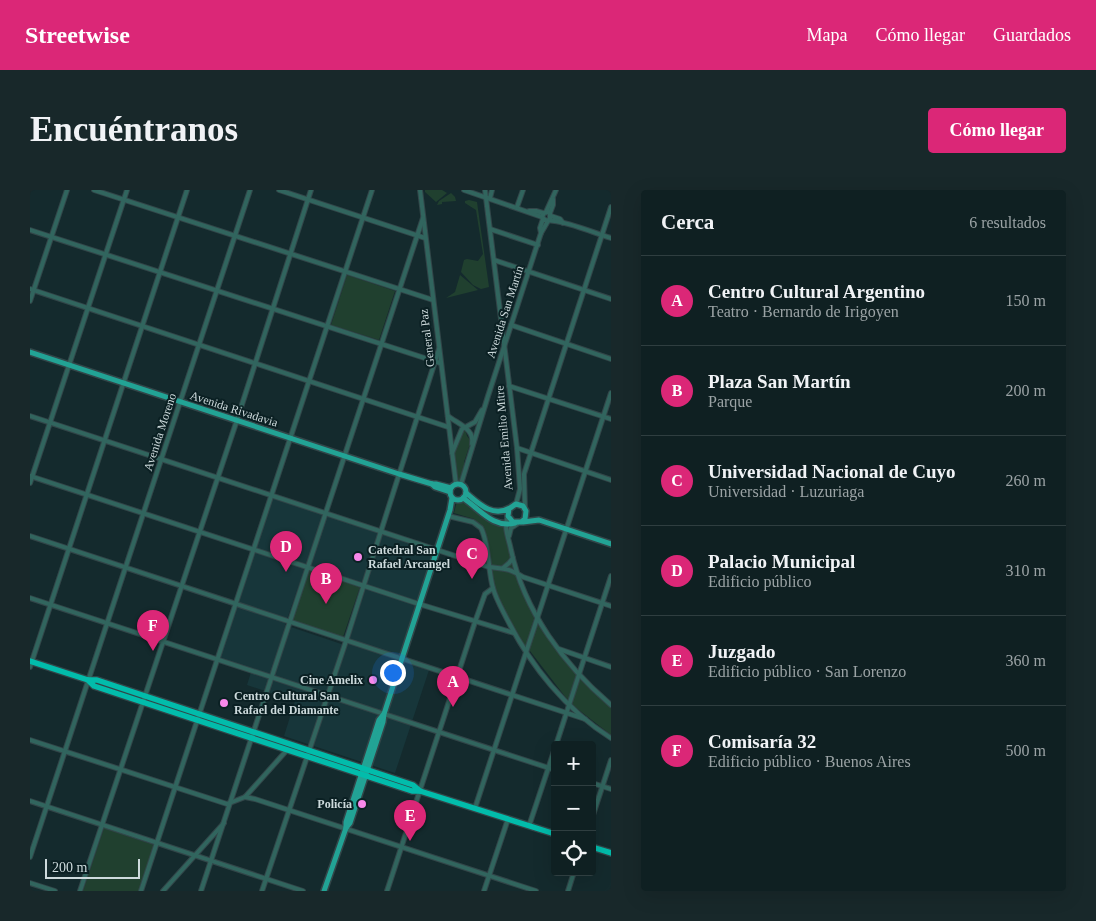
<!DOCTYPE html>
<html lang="es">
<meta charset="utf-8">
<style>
body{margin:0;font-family:"Times New Roman",serif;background:#18282a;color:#f1f3f6}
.controls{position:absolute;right:15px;bottom:15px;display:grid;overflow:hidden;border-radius:5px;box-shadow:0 5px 20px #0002}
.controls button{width:45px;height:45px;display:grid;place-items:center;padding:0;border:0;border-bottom:1px solid #2f3e40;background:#0f2022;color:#f1f3f6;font:25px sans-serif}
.scale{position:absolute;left:15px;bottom:12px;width:95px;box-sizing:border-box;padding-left:5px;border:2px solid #cddadc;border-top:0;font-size:14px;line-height:18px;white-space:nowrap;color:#cddadc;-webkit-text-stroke:4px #0b2023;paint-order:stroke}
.you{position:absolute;left:362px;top:482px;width:18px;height:18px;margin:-12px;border:4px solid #fff;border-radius:50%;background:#1a73e8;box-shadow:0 0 0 8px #1a73e833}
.badge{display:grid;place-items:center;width:32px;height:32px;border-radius:50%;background:#db2777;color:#fff;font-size:16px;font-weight:700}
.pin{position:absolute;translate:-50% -41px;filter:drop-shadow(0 1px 2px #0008)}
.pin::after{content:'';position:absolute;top:26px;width:18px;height:15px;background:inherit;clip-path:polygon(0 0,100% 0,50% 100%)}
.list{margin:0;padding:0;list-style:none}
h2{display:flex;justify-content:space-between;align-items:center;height:65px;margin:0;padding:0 20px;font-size:21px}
h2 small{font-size:16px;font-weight:400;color:#9ba3a5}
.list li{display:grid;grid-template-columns:32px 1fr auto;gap:15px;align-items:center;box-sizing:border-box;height:90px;padding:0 20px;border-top:1px solid #2f3e40}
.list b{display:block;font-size:19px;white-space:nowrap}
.list p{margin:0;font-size:16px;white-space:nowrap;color:#9ba3a5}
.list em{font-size:16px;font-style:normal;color:#9ba3a5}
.icon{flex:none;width:28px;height:28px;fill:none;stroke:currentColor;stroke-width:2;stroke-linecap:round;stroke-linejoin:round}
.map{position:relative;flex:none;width:581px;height:701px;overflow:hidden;border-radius:5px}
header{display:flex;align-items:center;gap:30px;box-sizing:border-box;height:70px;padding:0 25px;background:#db2777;color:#fff}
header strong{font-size:24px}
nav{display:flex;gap:28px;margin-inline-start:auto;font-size:18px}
.intro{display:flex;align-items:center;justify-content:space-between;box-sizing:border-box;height:120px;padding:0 30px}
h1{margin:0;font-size:35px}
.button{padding:12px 22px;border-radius:5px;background:#db2777;color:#fff;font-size:18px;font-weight:700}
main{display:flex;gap:30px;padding:0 30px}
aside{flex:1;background:#0f2022;border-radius:5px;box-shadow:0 5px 20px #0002}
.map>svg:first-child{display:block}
.built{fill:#17363a;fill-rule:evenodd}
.green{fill:#20402f}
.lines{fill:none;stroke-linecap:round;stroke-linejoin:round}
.minor-casing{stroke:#324649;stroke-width:6}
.major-casing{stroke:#324649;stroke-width:8}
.highway-casing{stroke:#324649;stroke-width:8}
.minor{stroke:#31655e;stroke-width:4}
.major{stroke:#22a395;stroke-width:5}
.highway{stroke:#02bcab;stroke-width:5.5}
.poi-dot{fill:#f888ea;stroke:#0b2023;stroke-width:2}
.labels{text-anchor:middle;stroke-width:4;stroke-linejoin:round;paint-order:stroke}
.street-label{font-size:12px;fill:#cddadc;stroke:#0b2023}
.poi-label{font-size:12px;font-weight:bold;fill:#cddadc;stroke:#0b2023;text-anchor:start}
</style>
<header>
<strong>Streetwise</strong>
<nav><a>Mapa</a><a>Cómo llegar</a><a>Guardados</a></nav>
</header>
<div class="intro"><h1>Encuéntranos</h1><a class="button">Cómo llegar</a></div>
<main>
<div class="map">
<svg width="581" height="701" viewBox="0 0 581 701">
<rect width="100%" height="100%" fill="#142a2d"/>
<path class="built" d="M242,308L405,361L370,470L399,480L365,583L254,546L265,511L217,495L222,479L190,468ZM276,375L337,394L317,456L255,435Z"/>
<g class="green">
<polygon points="395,0 412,0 417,3 406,12 395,2"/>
<polygon points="421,3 425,7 426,11 412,12 412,14 407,15 409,11"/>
<polygon points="439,10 447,12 459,97 451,99 443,95 431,82 434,70 437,69 448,71 453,64 446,20 435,13 435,11"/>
<polygon points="317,85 365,101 349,150 301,135"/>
<polygon points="430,85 448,100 416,108 425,102"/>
<polygon points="435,240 437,246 441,251 434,272 435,276 431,293 427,292 422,265 433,241"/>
<polygon points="434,310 462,333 474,337 487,386 506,432 550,487 581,516 581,545 540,513 497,457 496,458 485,443 464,396 455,340 444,329 424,323 427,311"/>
<polygon points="278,380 330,397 313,447 261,430"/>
<polygon points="74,638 124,655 109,701 53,701"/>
</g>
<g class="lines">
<g class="minor-casing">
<g id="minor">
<polyline points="64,0 403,110"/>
<polyline points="249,0 395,48"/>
<polyline points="390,0 426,294"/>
<polyline points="434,0 512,27"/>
<polyline points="455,0 487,258 490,299 486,314"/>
<polyline points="460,8 462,0"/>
<polyline points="487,17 493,0"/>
<polyline points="499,21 506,21 513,23"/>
<polyline points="516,22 526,0"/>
<polyline points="520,23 523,15 523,9"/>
<polyline points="521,26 530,29 533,33"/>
<path d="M520,30V23L518,22L514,23L512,27L515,30C536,31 559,41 581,48"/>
<polyline points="460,39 508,55"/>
<polyline points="0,40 410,173"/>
<polyline points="511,43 510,38 513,29"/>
<polyline points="464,70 581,109"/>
<polyline points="0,99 418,237"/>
<polyline points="0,111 37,0"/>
<polyline points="481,135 581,169"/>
<polyline points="479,196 581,229"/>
<path d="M0,226L459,377C476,379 478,378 493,387L581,416"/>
<path d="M418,226C428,234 445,239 442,254"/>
<polyline points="487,258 581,290"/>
<polyline points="422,263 432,239 445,232 452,220"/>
<polyline points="0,286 389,414 484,443"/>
<polyline points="0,293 97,0"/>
<polyline points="431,294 458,206 511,43 518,31"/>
<polyline points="495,319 494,284 581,17"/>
<path d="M418,326L443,332L451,338C459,353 458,381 463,398C466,409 472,419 477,429C501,476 536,520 581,548"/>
<path d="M478,326C473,337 479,349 481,360C494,421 534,475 581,515"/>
<polyline points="0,346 555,529"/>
<polyline points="479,346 481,338 487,334"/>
<polyline points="473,378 479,373 483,368"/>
<polyline points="0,408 525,580"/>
<polyline points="529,459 581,477"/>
<polyline points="0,477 157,0"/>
<polyline points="0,550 197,614 215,607 257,560"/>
<polyline points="526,555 581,386"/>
<polyline points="562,593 581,599"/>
<polyline points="215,607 225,609 506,701"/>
<polyline points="0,611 273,701"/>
<polyline points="445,618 581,203"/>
<polyline points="562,628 581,570"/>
<polyline points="499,636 525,558"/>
<polyline points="0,667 220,0"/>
<polyline points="0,693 25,701"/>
<polyline points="50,701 207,230 281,0"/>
<polyline points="111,701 342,0"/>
<polyline points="133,701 194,633"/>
<polyline points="171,701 393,28"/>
<polyline points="232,701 316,451 409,159"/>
<polyline points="357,701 445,432 455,404 463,398"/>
<polyline points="454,701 478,629"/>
<polyline points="538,701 544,682"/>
</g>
</g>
<g class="major-casing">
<g id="major">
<polyline points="0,162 369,284 402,294 406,294 421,298"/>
<circle cx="428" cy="302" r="8"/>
<polyline points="402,294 405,297 420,302"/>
<path d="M436,303C448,313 462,328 480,318C482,317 484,315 486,314L493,316L496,321L495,329L491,332H483L478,326L479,319"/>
<path d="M433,308C450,319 463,339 485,333"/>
<polyline points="493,332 509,330 581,354"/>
<polyline points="316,638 320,633 353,532 354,524 420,320 422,308"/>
<polyline points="294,701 316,638 316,632 349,530 353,525"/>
</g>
</g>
<g class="highway-casing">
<g id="highway">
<polyline points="0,471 58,490 67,490 383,595 390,601 382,601 64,496 58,490"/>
<polyline points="390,601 525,644"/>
<polyline points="562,657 581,663"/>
</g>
</g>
<use href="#minor" class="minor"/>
<use href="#major" class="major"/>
<use href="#highway" class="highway"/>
</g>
<g class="poi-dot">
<circle cx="328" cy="367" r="5"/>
<circle cx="343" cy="490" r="5"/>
<circle cx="194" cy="513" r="5"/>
<circle cx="332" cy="614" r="5"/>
</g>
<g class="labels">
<g class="street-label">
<text transform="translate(475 122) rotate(-72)" y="4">Avenida San Martín</text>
<text transform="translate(397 148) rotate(-97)" y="4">General Paz</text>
<text transform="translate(204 219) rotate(18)" y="4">Avenida Rivadavia</text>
<text transform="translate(130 242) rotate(-72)" y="4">Avenida Moreno</text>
<text transform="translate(474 248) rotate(-95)" y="4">Avenida Emilio Mitre</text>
</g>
<g class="poi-label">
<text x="338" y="364">Catedral San<tspan x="338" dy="14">Rafael Arcangel</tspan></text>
<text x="333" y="494" text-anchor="end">Cine Amelix</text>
<text x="204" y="510">Centro Cultural San<tspan x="204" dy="14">Rafael del Diamante</tspan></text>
<text x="322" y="618" text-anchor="end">Policía</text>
</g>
</g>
</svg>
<div class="controls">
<button>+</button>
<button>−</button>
<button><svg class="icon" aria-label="locate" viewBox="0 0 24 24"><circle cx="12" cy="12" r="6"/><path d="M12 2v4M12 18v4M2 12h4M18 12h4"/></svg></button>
</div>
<div class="scale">200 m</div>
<div class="you"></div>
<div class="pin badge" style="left:423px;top:517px">A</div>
<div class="pin badge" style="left:296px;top:414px">B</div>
<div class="pin badge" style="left:442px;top:389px">C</div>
<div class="pin badge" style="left:256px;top:382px">D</div>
<div class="pin badge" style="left:380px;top:651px">E</div>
<div class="pin badge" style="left:123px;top:461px">F</div>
</div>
<aside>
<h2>Cerca<small>6 resultados</small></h2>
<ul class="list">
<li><span class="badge">A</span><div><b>Centro Cultural Argentino</b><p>Teatro · Bernardo de Irigoyen</p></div><em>150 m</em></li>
<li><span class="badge">B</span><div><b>Plaza San Martín</b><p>Parque</p></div><em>200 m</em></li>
<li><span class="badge">C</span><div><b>Universidad Nacional de Cuyo</b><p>Universidad · Luzuriaga</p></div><em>260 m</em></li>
<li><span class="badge">D</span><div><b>Palacio Municipal</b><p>Edificio público</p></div><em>310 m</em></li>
<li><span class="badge">E</span><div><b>Juzgado</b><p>Edificio público · San Lorenzo</p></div><em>360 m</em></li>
<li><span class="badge">F</span><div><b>Comisaría 32</b><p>Edificio público · Buenos Aires</p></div><em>500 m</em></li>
</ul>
</aside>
</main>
